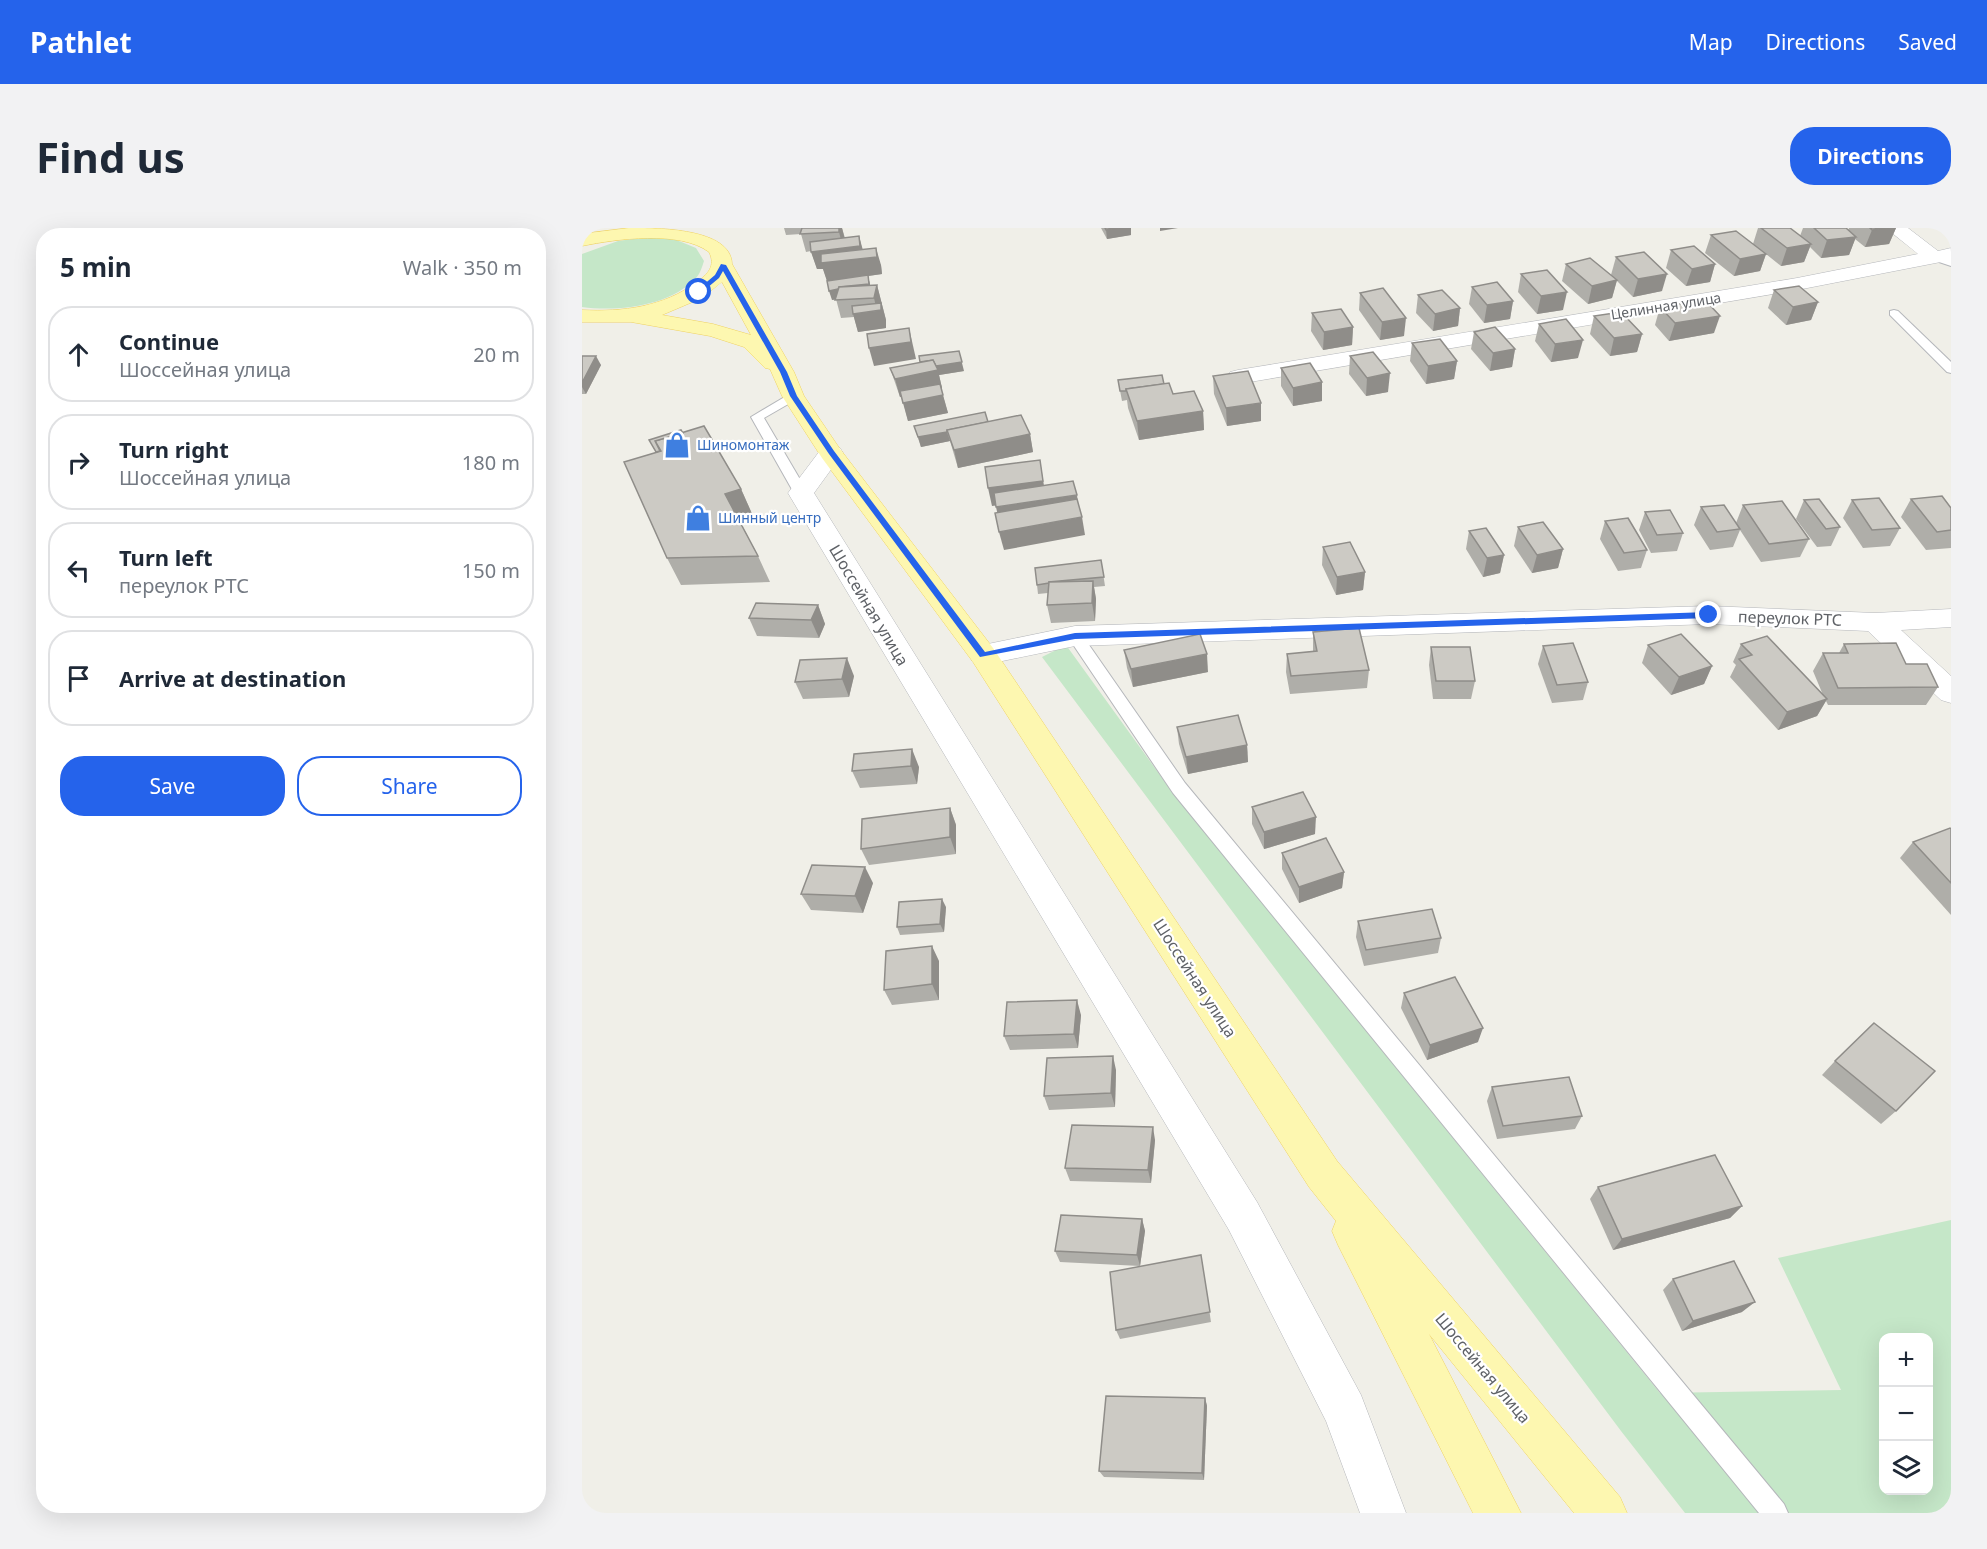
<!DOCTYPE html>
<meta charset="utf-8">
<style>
body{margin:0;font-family:"Noto Sans",sans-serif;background:#f2f2f3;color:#1f2937}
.controls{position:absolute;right:18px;bottom:18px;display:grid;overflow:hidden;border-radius:12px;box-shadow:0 6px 24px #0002}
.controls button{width:54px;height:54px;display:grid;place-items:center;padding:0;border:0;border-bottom:2px solid #e0e1e3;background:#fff;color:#1f2937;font:30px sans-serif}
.stop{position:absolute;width:18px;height:18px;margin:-14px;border:4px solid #2563eb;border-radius:50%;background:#fff}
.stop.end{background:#2563eb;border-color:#fff;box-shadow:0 2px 6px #0008}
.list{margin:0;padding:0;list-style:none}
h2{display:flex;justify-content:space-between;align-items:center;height:78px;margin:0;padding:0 24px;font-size:26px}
h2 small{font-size:20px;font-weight:400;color:#747a83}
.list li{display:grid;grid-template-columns:39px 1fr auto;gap:18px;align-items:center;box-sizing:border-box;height:96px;margin:0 12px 12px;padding:0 12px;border:2px solid #e0e1e3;border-radius:24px}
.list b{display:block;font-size:22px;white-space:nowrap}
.list p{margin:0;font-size:20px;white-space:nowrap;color:#747a83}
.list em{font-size:20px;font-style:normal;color:#747a83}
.actions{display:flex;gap:12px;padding:18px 24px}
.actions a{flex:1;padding:14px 0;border:2px solid #2563eb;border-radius:24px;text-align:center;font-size:21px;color:#2563eb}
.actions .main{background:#2563eb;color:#fff}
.icon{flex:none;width:33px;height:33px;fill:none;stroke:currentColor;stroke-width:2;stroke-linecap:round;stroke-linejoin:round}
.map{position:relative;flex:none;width:1369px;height:1285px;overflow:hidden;border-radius:24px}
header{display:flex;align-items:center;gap:36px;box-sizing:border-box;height:84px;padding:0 30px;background:#2563eb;color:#fff}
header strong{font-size:28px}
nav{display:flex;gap:33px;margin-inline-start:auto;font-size:21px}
.intro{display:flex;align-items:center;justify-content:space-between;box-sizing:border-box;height:144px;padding:0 36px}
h1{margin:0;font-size:42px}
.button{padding:15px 27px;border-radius:24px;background:#2563eb;color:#fff;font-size:21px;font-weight:700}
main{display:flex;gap:36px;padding:0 36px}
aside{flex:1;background:#fff;border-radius:24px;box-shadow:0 6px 24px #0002}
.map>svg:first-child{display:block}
.green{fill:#c5e7c8;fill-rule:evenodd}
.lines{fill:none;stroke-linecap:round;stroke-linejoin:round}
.service-casing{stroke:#b5b7bb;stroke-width:2}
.minor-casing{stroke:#b5b7bb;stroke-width:1}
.primary-casing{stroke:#efd263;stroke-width:1}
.service{fill:#fff;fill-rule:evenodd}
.minor{fill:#fff;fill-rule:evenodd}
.primary{fill:#fdf7b0;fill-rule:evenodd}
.wall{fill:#afaea9}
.shaded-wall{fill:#8f8d89}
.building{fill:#cccac4;stroke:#8f8d89;stroke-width:1.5}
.route{fill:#2563eb}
.labels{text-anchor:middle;stroke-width:4.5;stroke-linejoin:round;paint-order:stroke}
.far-street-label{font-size:14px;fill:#5f6267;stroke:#fff}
.far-shop-label{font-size:14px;fill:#366cbe;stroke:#fff;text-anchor:start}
.street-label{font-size:16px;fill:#5f6267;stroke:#fff}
</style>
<header>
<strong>Pathlet</strong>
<nav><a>Map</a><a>Directions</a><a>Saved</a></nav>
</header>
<div class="intro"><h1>Find us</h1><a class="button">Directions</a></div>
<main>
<aside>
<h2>5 min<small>Walk · 350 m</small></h2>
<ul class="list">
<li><svg class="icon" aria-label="ahead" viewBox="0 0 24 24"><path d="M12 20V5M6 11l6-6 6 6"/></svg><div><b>Continue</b><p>Шоссейная улица</p></div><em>20 m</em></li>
<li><svg class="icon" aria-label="right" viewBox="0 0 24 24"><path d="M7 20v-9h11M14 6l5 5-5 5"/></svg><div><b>Turn right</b><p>Шоссейная улица</p></div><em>180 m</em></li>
<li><svg class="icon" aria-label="left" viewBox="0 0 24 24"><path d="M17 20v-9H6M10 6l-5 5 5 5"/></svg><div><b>Turn left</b><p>переулок РТС</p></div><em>150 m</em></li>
<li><svg class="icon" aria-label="arrive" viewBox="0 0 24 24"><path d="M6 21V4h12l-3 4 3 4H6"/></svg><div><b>Arrive at destination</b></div></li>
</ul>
<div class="actions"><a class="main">Save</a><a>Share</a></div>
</aside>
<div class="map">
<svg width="1369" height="1285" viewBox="0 0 1369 1285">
<rect width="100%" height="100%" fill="#f0efe8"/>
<g class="green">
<path d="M66,9L92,11L114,20L122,33C120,39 118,46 114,50C88,78 36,84 0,79V26L36,13Z"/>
<path d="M484,417L591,565L1078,1165L1259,1162L1196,1030L1369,992V1285H1103L1039,1203L460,429ZM1302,1110H1346V1262H1302Z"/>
</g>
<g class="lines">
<g class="service-casing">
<g id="service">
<polygon points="1352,26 1369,31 1369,38 1348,31 1347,29"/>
<polygon points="1312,82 1316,83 1369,134 1369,145 1365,144 1308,87 1308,83"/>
<polygon points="211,164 215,165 217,168 215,171 182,190 226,265 219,269 212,265 169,189"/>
<polygon points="493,403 498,404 603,555 1202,1276 1206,1285 1177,1285 591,565 488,412 485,408"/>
</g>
</g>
<g class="minor-casing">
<g id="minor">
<polygon points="1304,0 1326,0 1356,23 1369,20 1369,32 1215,62 656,156 648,154 645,149 648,144 656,142 1215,50 1336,26"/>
<polygon points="249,218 258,220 261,225 232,265 675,974 779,1167 824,1285 778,1285 744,1193 647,1002 206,265 240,220"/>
<polygon points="1127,378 1293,385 1369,381 1369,399 1319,402 1369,448 1369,475 1359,472 1286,403 1127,396 493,418 401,437 391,434 387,427 391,420 401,417 493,398"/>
</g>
</g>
<g class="primary-casing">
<path id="primary" d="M47,0C76,0 149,0 150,36L212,144L222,168L258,221L411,420L755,933L1038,1269L1045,1285H992L847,1106L939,1285H891L756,1017L750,1003L754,993L727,959L391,434L240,230L200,168L188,141L183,140L162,119L128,108L49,94H0V82C41,84 81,79 115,54C126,46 134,38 127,24C97,2 35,11 0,18V6ZM140,54L169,107L131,96L80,87L120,70Z"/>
</g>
<use href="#service" class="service"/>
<use href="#minor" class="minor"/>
<use href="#primary" class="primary"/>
</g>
<g class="wall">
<polygon points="202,0 260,0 263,10 277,8 280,21 299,37 300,46 286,48 288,57 295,57 304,92 304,100 276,104 272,89 259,90 254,71 250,72 268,50 245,53 241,41 235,41 229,23 224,24 219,6 204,7"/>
<polygon points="519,0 549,0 549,7 525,11"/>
<polygon points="1176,0 1208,0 1218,8 1221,0 1264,0 1266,2 1267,0 1314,0 1307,16 1283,19 1273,11 1267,27 1239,30 1228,19 1222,34 1199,38 1184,26 1178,43 1152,48 1123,25 1129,7 1171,16"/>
<polygon points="1089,22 1133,36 1128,54 1104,58 1084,40"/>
<polygon points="1034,29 1080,63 1051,69 1029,47"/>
<polygon points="984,36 1035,52 1030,70 1006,76 980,53"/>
<polygon points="939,46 981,82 955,86 936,64"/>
<polygon points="890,59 931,73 928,91 902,95 887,76"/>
<polygon points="1192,62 1236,74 1229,92 1204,97 1186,80"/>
<polygon points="778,65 822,108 798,112 777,82"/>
<polygon points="836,67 878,80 876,98 851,103 834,85"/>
<polygon points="1078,79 1132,105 1087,113 1073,97"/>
<polygon points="730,85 771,99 770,117 741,122 729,103"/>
<polygon points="1012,88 1060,106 1055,124 1028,128 1008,106"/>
<polygon points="957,96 996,130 969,134 953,113"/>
<polygon points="892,104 933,121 930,139 908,143 889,121"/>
<polygon points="830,115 875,133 872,151 844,156 828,133"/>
<polygon points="0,128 19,137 4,166 0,166"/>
<polygon points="768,128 806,164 784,168 767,146"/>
<polygon points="308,140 382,143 357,147 360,160 359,161 366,185 326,193 320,169 318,169"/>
<polygon points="699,140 740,173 711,178 699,158"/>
<polygon points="631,148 679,193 645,198 632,166"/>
<polygon points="536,152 582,156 591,166 621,183 622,202 557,212 546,180 545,172 540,173"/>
<polygon points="406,194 448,206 451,224 376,240 368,213 339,219 332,198"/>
<polygon points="101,205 159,261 171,288 157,292 176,328 188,354 99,357 85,330 74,225"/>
<polygon points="1329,271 1369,280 1369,320 1344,322 1319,289"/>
<polygon points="1222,272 1258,299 1249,318 1235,319 1214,291"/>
<polygon points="1270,272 1318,300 1308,318 1281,320 1261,290"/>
<polygon points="1161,277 1227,311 1218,329 1179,334 1158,302 1151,319 1128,322 1112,297 1119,279 1154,295"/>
<polygon points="1063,284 1101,305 1095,323 1069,325 1057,302"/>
<polygon points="1023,293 1065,322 1059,340 1036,343 1018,311"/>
<polygon points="936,299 981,321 976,340 950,345 932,318"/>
<polygon points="887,303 922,327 918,345 901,349 884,321"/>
<polygon points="741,319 783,344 781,362 754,367 740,337"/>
<polygon points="519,332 523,358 512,359 514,371 513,393 469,395 465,377 466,365 456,366 455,357"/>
<polygon points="236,377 243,396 237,410 175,408 167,390"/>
<polygon points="731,404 787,442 785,460 708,466 704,444 705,426 731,424"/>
<polygon points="1159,416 1241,467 1231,443 1241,425 1257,425 1262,416 1324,436 1356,459 1344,477 1246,477 1244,473 1235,488 1196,502 1148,449 1154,437 1151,434"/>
<polygon points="1066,417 1130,438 1122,456 1089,467 1060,435"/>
<polygon points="961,418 1006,454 1001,472 970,475 956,436"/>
<polygon points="849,419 893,453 889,471 851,471 847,437"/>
<polygon points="542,422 626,444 551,459 545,440"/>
<polygon points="272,448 267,469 221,471 213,454"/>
<polygon points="595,499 665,517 666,534 606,546 597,516"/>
<polygon points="272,526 337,539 335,556 278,560 270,543"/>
<polygon points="670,579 733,606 682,621 670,596"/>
<polygon points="368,580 374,597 374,626 287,637 279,621"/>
<polygon points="1369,601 1369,687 1318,630 1331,614"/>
<polygon points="700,625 762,644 760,660 717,675 700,641"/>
<polygon points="291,655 281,685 229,682 219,666"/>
<polygon points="364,679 362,704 318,707 315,699"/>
<polygon points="776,693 859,710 856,725 782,738 774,709"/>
<polygon points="357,733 357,772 310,777 302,762"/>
<polygon points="822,765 896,814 845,832 819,780"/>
<polygon points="499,787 496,820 428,822 422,808"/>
<polygon points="1253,833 1314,883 1299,896 1240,847"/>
<polygon points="534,842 533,879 467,882 462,868"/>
<polygon points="910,859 1000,888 993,901 915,911 905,873"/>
<polygon points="573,912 569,955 488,953 483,940"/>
<polygon points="1016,959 1160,978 1148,990 1031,1022 1008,971"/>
<polygon points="560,991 563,1003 558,1038 478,1034 473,1023"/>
<polygon points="619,1027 629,1094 538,1111 534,1102"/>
<polygon points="1091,1051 1160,1084 1100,1103 1081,1062"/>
<polygon points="623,1170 625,1178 622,1252 522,1249 517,1243"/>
</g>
<g class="shaded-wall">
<polygon points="257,0 260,0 263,12 277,8 282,26 294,20 299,37 300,46 286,48 290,65 250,72 247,63 286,48 245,53 241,41 235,41 229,24 261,20 257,4"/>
<polygon points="537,0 549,0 549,7 525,11 524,2"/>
<polygon points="578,0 596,0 578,3"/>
<polygon points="1305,0 1314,0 1307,16 1283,19 1290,2"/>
<polygon points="1274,9 1267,27 1239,30 1245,12"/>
<polygon points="1229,16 1222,34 1199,38 1205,20"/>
<polygon points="1184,26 1178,43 1152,48 1158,31"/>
<polygon points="1133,36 1128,54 1104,58 1110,41"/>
<polygon points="1085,46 1080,63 1051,69 1056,51"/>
<polygon points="1035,52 1030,70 1006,76 1010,58"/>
<polygon points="295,57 304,92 304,100 276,104 271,86 295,83 292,70"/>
<polygon points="985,64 981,82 955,86 959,68"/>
<polygon points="931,73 928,91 902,95 905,77"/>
<polygon points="1236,74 1229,92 1204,97 1211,79"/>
<polygon points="878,80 876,98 851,103 853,86"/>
<polygon points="1138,88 1132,105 1087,113 1093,95"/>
<polygon points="824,90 822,108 798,112 800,94"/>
<polygon points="771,99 770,117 741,122 742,104"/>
<polygon points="327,100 334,131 292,138 287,120"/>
<polygon points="1060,106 1055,124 1028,128 1032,110"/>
<polygon points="1001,112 996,130 969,134 973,116"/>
<polygon points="933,121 930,139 908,143 911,125"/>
<polygon points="377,123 382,143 357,147 360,160 318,169 313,151"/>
<polygon points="14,128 19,137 4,166 0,159 0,155"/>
<polygon points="875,133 872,151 844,156 846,138"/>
<polygon points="808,145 806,164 784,168 785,150"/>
<polygon points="740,154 740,173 711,178 711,160"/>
<polygon points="361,167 366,185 326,193 321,175"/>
<polygon points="679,175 679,193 645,198 644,180"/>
<polygon points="621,183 622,202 557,212 555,193"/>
<polygon points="365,204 368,213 339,219 336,209"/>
<polygon points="448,206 451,224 376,240 372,222"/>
<polygon points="458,232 464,271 410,278 406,260"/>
<polygon points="159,261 171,288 155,293 143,266"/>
<polygon points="495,267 497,285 418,297 414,279"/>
<polygon points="500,289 503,307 422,322 417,304"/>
<polygon points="981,321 976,340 950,345 955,327"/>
<polygon points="922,327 918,345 901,349 905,330"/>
<polygon points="783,344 781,362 754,367 755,349"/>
<polygon points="511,353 514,371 513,393 510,375"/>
<polygon points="236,377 243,396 237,410 229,392"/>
<polygon points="625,426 626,444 551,459 549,441"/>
<polygon points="265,430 272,448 267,469 260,451"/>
<polygon points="1130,438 1122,456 1089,467 1097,449"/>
<polygon points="1245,471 1235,488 1196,502 1205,484"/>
<polygon points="665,517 666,534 606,546 604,529"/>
<polygon points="330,521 337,539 335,556 329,538"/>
<polygon points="368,580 374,597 374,626 368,609"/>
<polygon points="734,589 733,606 682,621 682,604"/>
<polygon points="283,639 291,655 281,685 273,668"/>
<polygon points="762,644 760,660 717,675 717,659"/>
<polygon points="360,671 364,679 362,704 358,696"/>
<polygon points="350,718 357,733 357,772 350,756"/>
<polygon points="495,772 499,787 496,820 492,806"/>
<polygon points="901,800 896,814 845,832 848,817"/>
<polygon points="531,828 534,842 533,879 529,865"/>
<polygon points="571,899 573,912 569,955 566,942"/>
<polygon points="1160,978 1148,990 1031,1022 1040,1011"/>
<polygon points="560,991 563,1003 558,1038 555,1027"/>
<polygon points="1173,1074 1160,1084 1100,1103 1111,1093"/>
<polygon points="623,1170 625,1178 622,1252 620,1245"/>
</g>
<g class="building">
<polygon points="220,0 257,0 257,4 218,6"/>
<polygon points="523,0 537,0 524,2"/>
<polygon points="1179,0 1208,0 1229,16 1205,20"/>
<polygon points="1232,0 1264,0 1274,9 1245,12"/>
<polygon points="1288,0 1305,0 1290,2"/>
<polygon points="1154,3 1184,26 1158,31 1129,7"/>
<polygon points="277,8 278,18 229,24 228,14"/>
<polygon points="1112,18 1133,36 1110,41 1089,22"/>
<polygon points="294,20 295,29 239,35 239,26"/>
<polygon points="1062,24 1085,46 1056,51 1034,29"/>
<polygon points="1008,30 1035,52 1010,58 984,36"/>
<polygon points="965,42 985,64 959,68 939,46"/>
<polygon points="286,47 287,56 257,59 256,61 247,63 245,53"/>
<polygon points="915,54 931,73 905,77 890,59"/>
<polygon points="295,57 292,70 253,72 257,59"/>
<polygon points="1217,58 1236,74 1211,79 1192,62"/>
<polygon points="801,60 824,90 800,94 778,65"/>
<polygon points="860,62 878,80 853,86 836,67"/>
<polygon points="1123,72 1138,88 1093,95 1078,79"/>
<polygon points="299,75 299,82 271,86 270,78"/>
<polygon points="759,81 771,99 742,104 730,85"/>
<polygon points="1039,84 1060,106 1032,110 1012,88"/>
<polygon points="984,91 1001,112 973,116 957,96"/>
<polygon points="913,99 933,121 911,125 892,104"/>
<polygon points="327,100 329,114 287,120 285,106"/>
<polygon points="858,111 875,133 846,138 830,115"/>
<polygon points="377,123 380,134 354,138 351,132 338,134 337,128"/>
<polygon points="791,124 808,145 785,150 768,128"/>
<polygon points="0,128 14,128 0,155"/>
<polygon points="351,132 356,142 313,151 308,140"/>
<polygon points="728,135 740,154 711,160 699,140"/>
<polygon points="666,143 679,175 644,180 631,148"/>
<polygon points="580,147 582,156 544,161 544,163 538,163 536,152"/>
<polygon points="587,155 591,166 612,163 621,183 555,193 544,161"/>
<polygon points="358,156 361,167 321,175 318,163"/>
<polygon points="403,184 406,194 365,202 365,204 336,209 332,198"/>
<polygon points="439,187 448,206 372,222 365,202"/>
<polygon points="122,198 159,261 143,266 176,328 85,330 42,234 79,223 73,213"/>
<polygon points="99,202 101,205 73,213 78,223 74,224 67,212"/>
<polygon points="458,232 461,253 406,260 403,239"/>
<polygon points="491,253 495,267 414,279 412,265"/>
<polygon points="1360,268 1369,280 1369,302 1355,304 1329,271"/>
<polygon points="1297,270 1318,300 1290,302 1270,272"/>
<polygon points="495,271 500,289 417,304 413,285"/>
<polygon points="1237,271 1258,299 1244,301 1222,272"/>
<polygon points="1200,273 1227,311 1187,316 1161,277"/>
<polygon points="1142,277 1158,301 1135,304 1119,279"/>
<polygon points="1088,282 1101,305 1075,307 1063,284"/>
<polygon points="1046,290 1065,322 1042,325 1023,293"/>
<polygon points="961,294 981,321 955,327 936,299"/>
<polygon points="904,300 922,327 905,330 887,303"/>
<polygon points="768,314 783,344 755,349 741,319"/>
<polygon points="519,332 522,349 467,354 467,355 455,357 453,340"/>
<polygon points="511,353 510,375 465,377 467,354"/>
<polygon points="174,375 236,377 229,392 167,390"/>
<polygon points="777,400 787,442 709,448 705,426 735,423 731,404"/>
<polygon points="618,406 625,426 549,441 542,422"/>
<polygon points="1099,406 1130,438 1097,449 1066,417"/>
<polygon points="1185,408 1245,471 1205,484 1157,431 1170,427 1159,416"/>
<polygon points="991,415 1006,454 975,457 961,418"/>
<polygon points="1314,415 1324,436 1345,436 1356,459 1256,460 1241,425 1266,425 1262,416"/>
<polygon points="849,419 888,419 893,453 854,453"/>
<polygon points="265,430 260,451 213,454 218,432"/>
<polygon points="656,487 665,517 604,529 595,499"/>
<polygon points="330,521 329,538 270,543 272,526"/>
<polygon points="721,564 734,589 682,604 670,579"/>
<polygon points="368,580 368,609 279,621 280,591"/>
<polygon points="1368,600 1369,601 1369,655 1331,614"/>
<polygon points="744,610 762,644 717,659 700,625"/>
<polygon points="230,637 283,639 273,668 219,666"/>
<polygon points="360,671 358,696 315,699 317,674"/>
<polygon points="850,681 859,710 784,722 776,693"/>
<polygon points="350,718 350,756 302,762 304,723"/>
<polygon points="873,749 901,800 848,817 822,765"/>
<polygon points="495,772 492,806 422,808 425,774"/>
<polygon points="1292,795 1353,843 1314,883 1253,833"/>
<polygon points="531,828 529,865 462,868 465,830"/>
<polygon points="987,849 1000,888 921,898 910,859"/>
<polygon points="490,897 571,899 566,942 483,940"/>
<polygon points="1133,927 1160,978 1040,1011 1016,959"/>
<polygon points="479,987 560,991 555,1027 473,1023"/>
<polygon points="619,1027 628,1084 534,1102 528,1044"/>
<polygon points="1152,1033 1173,1074 1111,1093 1091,1051"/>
<polygon points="524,1168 623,1170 620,1245 517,1243"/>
</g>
<polygon class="route" points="139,36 144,37 205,144 215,168 252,223 403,424 493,405 1127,384 1131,387 1127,390 493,411 398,429 247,226 208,168 198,144 141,43 137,50 119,65 113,64 133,47"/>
<defs>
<g id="shop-bare" transform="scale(2.07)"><path d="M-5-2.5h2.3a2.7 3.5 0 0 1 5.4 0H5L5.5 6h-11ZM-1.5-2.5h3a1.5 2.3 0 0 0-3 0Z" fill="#3f7fe0" stroke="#fff" stroke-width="2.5" paint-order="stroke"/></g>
</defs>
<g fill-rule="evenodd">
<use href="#shop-bare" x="95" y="217"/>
<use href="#shop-bare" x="116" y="290"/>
</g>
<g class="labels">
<g class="far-street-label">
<text transform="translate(1084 78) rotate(-9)" y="5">Целинная улица</text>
</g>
<g class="far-shop-label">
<text x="115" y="222">Шиномонтаж</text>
<text x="136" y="295">Шинный центр</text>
</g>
<g class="street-label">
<text transform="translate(287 377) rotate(59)" y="6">Шоссейная улица</text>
<text transform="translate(1208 390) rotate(2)" y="6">переулок РТС</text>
<text transform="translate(613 750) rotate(57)" y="6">Шоссейная улица</text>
<text transform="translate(901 1140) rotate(50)" y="6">Шоссейная улица</text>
</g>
</g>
</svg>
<div class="controls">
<button>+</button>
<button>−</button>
<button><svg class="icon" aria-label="layers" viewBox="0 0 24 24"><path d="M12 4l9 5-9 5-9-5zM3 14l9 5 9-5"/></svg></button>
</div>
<div class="stop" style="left:117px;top:64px"></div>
<div class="stop end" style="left:1127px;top:387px"></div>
</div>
</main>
